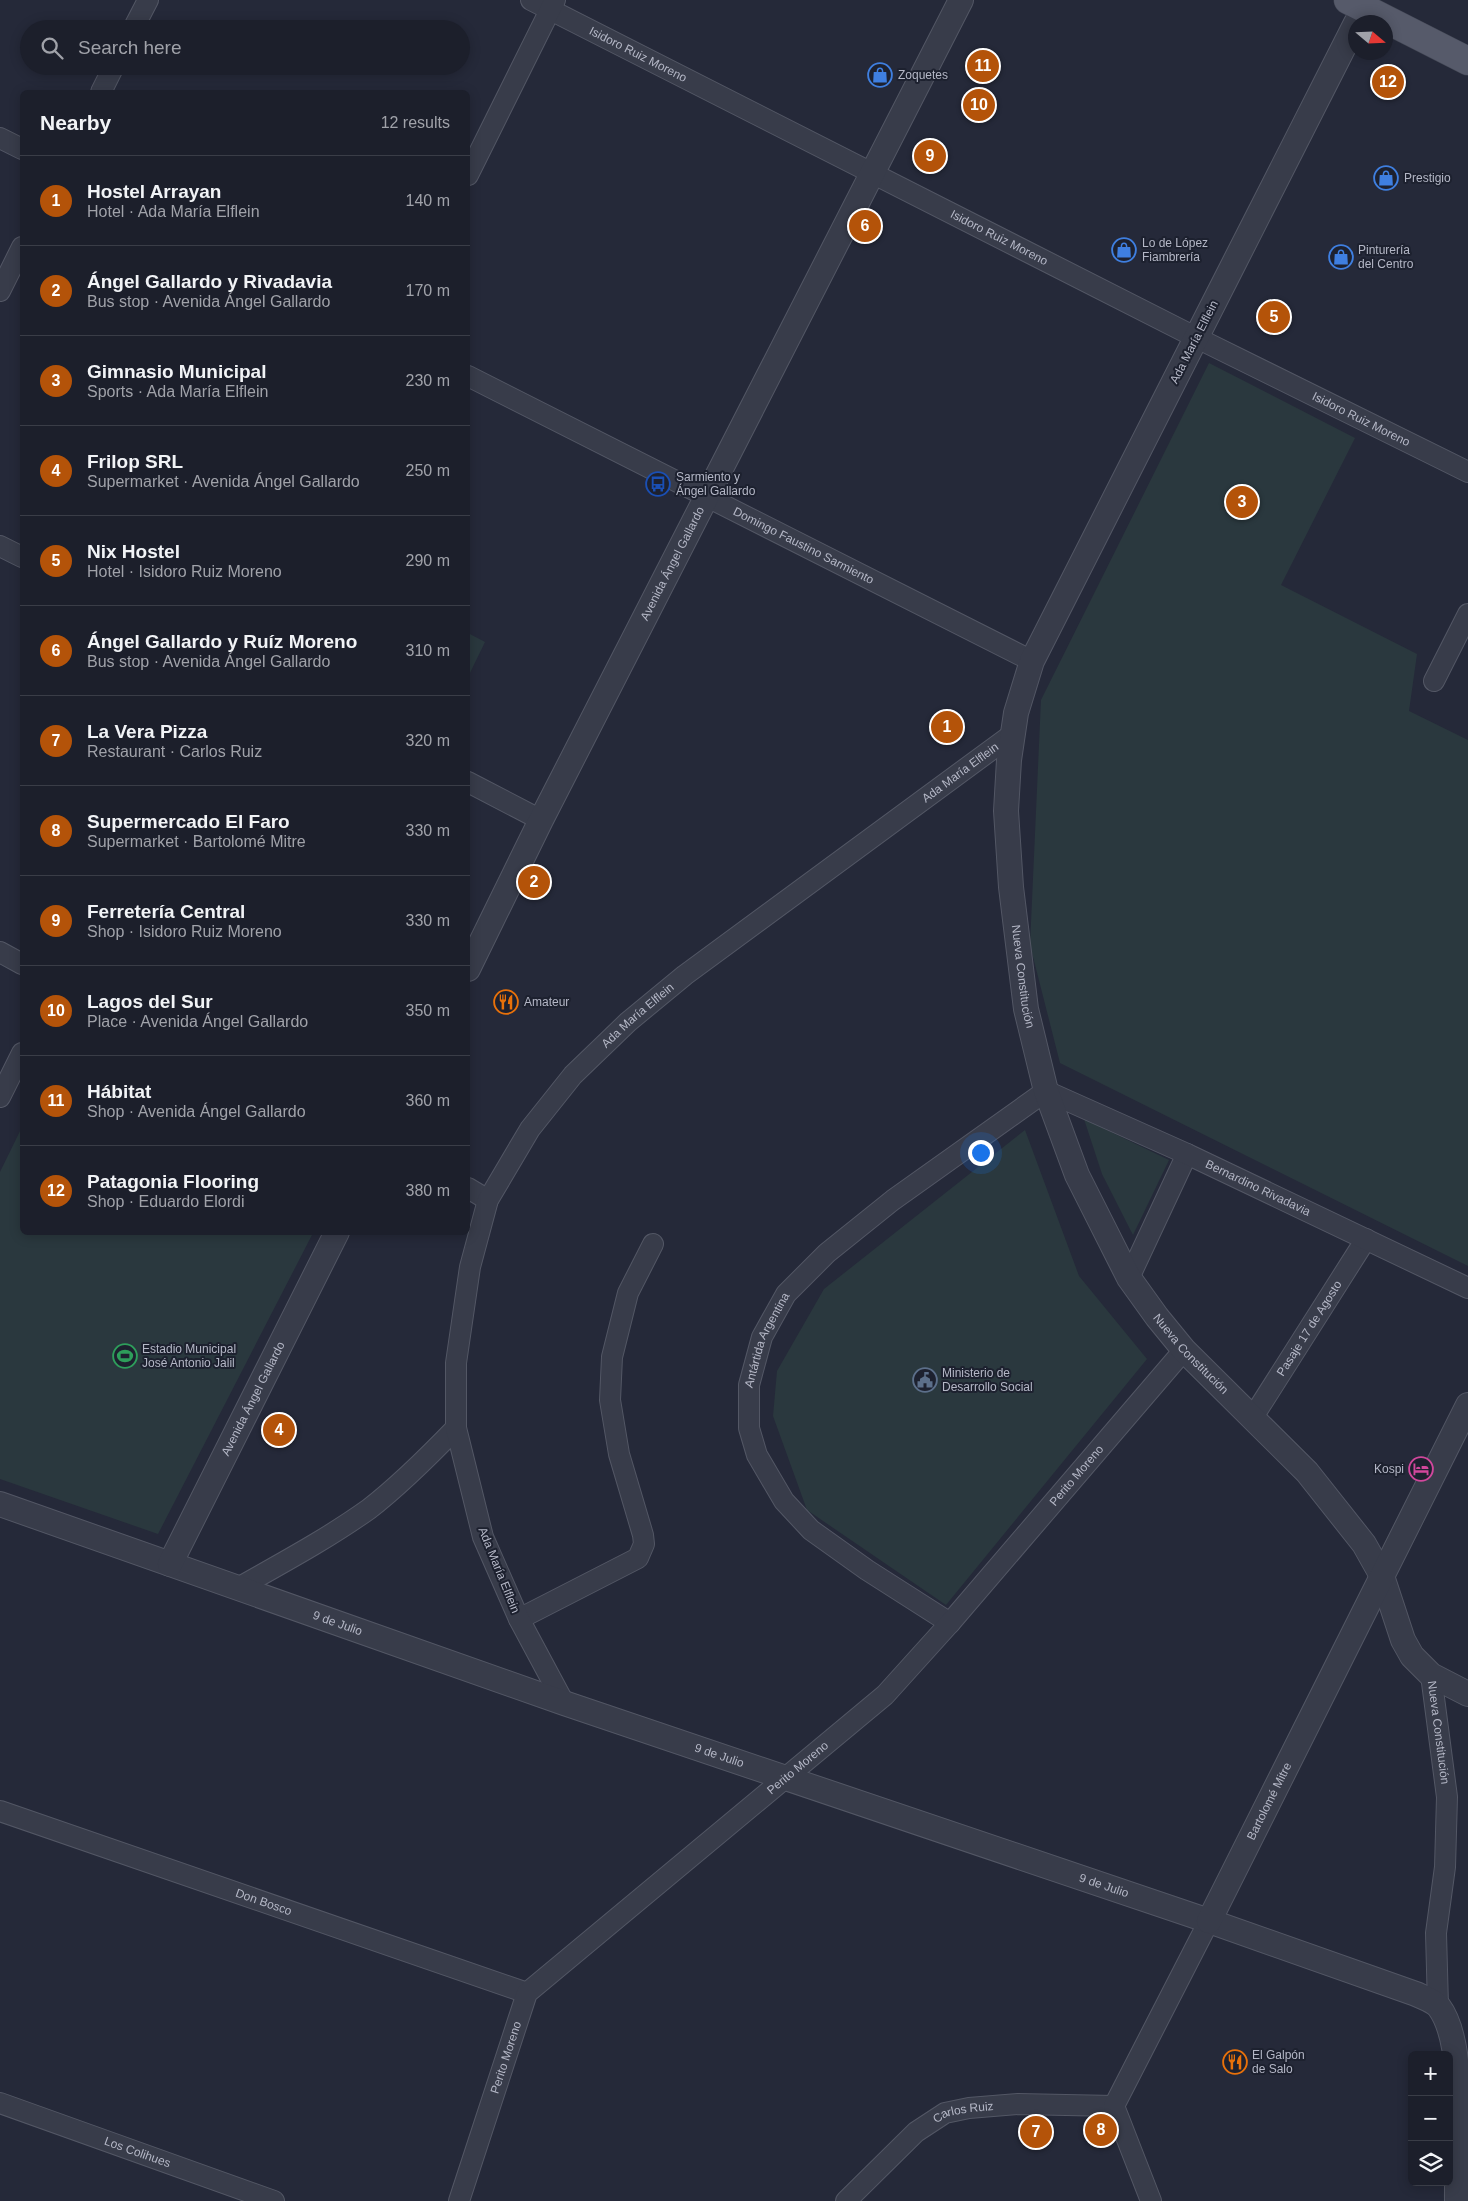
<!DOCTYPE html>
<meta charset="utf-8">
<style>
body{margin:0;font-family:Arial,sans-serif;background:#252733;color:#f1f3f6}
.controls{position:absolute;right:15px;bottom:15px;display:grid;overflow:hidden;border-radius:8px;box-shadow:0 2px 12px #0003}
.controls button{width:45px;height:45px;display:grid;place-items:center;padding:0;border:0;border-bottom:1px solid #3a3d47;background:#1c1f2b;color:#f1f3f6;font:25px sans-serif}
.compass{position:absolute;left:1348px;top:15px;width:45px;height:45px;border-radius:50%;background:#1c1f2b;box-shadow:0 2px 12px #0003;rotate:109deg}
.you{position:absolute;left:980px;top:1152px;width:18px;height:18px;margin:-12px;border:4px solid #fff;border-radius:50%;background:#1a73e8;box-shadow:0 0 0 8px #1a73e833}
.badge{display:grid;place-items:center;width:32px;height:32px;border-radius:50%;background:#b45309;color:#fff;font-size:16px;font-weight:700}
.pin{position:absolute;translate:-50% -50%;border:2px solid #fff;box-shadow:0 1px 5px #0006}
.list{margin:0;padding:0;list-style:none}
h2{display:flex;justify-content:space-between;align-items:center;height:65px;margin:0;padding:0 20px;font-size:21px}
h2 small{font-size:16px;font-weight:400;color:#a0a2a9}
.list li{display:grid;grid-template-columns:32px 1fr auto;gap:15px;align-items:center;box-sizing:border-box;height:90px;padding:0 20px;border-top:1px solid #3a3d47}
.list b{display:block;font-size:19px;white-space:nowrap}
.list p{margin:0;font-size:16px;white-space:nowrap;color:#a0a2a9}
.list em{font-size:16px;font-style:normal;color:#a0a2a9}
.icon{flex:none;width:28px;height:28px;fill:none;stroke:currentColor;stroke-width:2;stroke-linecap:round;stroke-linejoin:round}
.map{position:relative;flex:none;width:1468px;height:2201px;overflow:hidden}
.search{position:absolute;background:#1c1f2b;box-shadow:0 2px 12px #0003;left:20px;top:20px;width:450px;height:55px;display:flex;align-items:center;gap:12px;box-sizing:border-box;padding:0 18px;border-radius:28px;color:#a0a2a9;font-size:19px}
.panel{position:absolute;background:#1c1f2b;box-shadow:0 2px 12px #0003;left:20px;top:90px;width:450px;height:1145px;border-radius:8px}
.map>svg:first-child{display:block}
.green{fill:#2a383e}
.lines{fill:none;stroke-linecap:round;stroke-linejoin:round}
.minor-casing{stroke:#535765;stroke-width:22}
.tertiary-casing{stroke:#535765;stroke-width:26}
.primary-casing{stroke:#414553;stroke-width:29}
.minor{stroke:#383c4a;stroke-width:20}
.tertiary{stroke:#383c4a;stroke-width:24}
.primary{stroke:#565a6a;stroke-width:28}
.labels{text-anchor:middle;stroke-width:4;stroke-linejoin:round;paint-order:stroke}
.street-label{font-size:12px;fill:#b4b7c6;stroke:#1d212f}
.poi-label{font-size:12px;fill:#b4b7c6;stroke:#1d212f;text-anchor:start}
</style>
<div class="map">
<svg width="1468" height="2201" viewBox="0 0 1468 2201">
<rect width="100%" height="100%" fill="#252939"/>
<g class="green">
<polygon points="1209,363 1355,438 1281,585 1417,654 1409,711 1468,740 1468,1266 1060,1063 1030,945 1041,700"/>
<polygon points="468,633 485,642 468,677"/>
<polygon points="1084,1119 1169,1160 1133,1235 1102,1174"/>
<polygon points="22,1127 22,1232 313,1233 158,1534 0,1479 0,1172"/>
<polygon points="1025,1130 1079,1276 1147,1359 946,1605 807,1510 773,1416 777,1371 824,1289"/>
</g>
<g class="lines">
<g class="minor-casing">
<g id="minor">
<path id="s1" d="M531,0L1197,338L1468,472"/>
<polyline points="133,29 148,0"/>
<polyline points="101,92 114,66"/>
<polyline points="0,138 22,149"/>
<polyline points="468,175 555,0"/>
<polyline points="0,291 22,247"/>
<path id="s2" d="M468,376L1032,661"/>
<polyline points="0,546 22,557"/>
<polyline points="1434,681 1468,614"/>
<polyline points="468,782 541,820"/>
<polyline points="0,952 22,964"/>
<polyline points="0,1097 22,1053"/>
<polyline points="468,1188 488,1200"/>
<polyline points="1129,1278 1187,1154"/>
<path id="s3" d="M1253,1417L1366,1239"/>
<path d="M238,1588C282,1563 327,1539 369,1509C400,1485 428,1457 456,1428"/>
<polyline points="519,1619 638,1558 644,1544 643,1535 619,1454 610,1400 612,1357 628,1293 653,1244"/>
<path id="s4" d="M950,1623L867,1570L811,1530L784,1501L757,1455L749,1428V1385L762,1337L786,1294L827,1253L893,1200L1046,1091L1187,1154L1468,1288"/>
<path id="s5" d="M1431,1675L1447,1797L1445,1867L1436,1933L1438,2006"/>
<path id="s6" d="M564,1703L519,1619L483,1537L456,1428V1363L470,1267L488,1200L530,1129L573,1075L628,1022L685,975L1014,733"/>
<path id="s7" d="M0,1811L527,1993"/>
<path id="s8" d="M0,2103L274,2201"/>
<path id="s9" d="M459,2201L527,1993L885,1695L950,1623L1184,1350"/>
<path id="s10" d="M846,2201L916,2132L945,2113L969,2108L1018,2104L1114,2106"/>
<polyline points="1151,2201 1114,2106 1209,1921"/>
</g>
</g>
<g class="tertiary-casing">
<g id="tertiary">
<path id="s11" d="M1356,23L1032,661L1016,713L1009,760L1006,811L1011,887L1026,1009L1046,1091L1077,1175L1129,1278L1157,1317L1184,1350L1307,1472L1364,1544L1382,1576L1403,1640L1412,1656L1431,1675L1468,1694"/>
<path id="s12" d="M468,969L541,820L961,0"/>
<path id="s13" d="M0,1504L564,1703L1209,1921L1416,1994C1422,1997 1434,2001 1439,2007C1468,2046 1456,2151 1457,2201"/>
<path id="s14" d="M170,1564L337,1232"/>
<path id="s15" d="M1209,1921L1468,1405"/>
</g>
</g>
<g class="primary-casing">
<polyline id="primary" points="1348,0 1468,61"/>
</g>
<use href="#minor" class="minor"/>
<use href="#tertiary" class="tertiary"/>
<use href="#primary" class="primary"/>
</g>
<defs>
<g id="shop-ring" transform="scale(1.25)"><circle r="9.5" fill="#1d212f" stroke="#3f7fe0" stroke-width="1.5"/><path d="M-5-2.5h2.3a2.7 3.5 0 0 1 5.4 0H5L5.5 6h-11ZM-1.5-2.5h3a1.5 2.3 0 0 0-3 0Z" fill="#3f7fe0"/></g>
<g id="bus-ring" transform="scale(1.25)"><circle r="9.5" fill="#1d212f" stroke="#1a4fb4" stroke-width="1.5"/><path d="M-5-6H5V4H4V6H2V4H-2V6H-4V4H-5ZM-3.5-4V0h7V-4ZM-3.5 1.2v1.5H-2V1.2ZM2 1.2v1.5H3.5V1.2Z" fill="#1a4fb4"/></g>
<g id="restaurant-ring" transform="scale(1.25)"><circle r="9.5" fill="#1d212f" stroke="#e8710a" stroke-width="1.5"/><path d="M-5-6h1v4h1v-4h1v4h1v-4h1v5L-1.5 .5V6h-2V.5L-5-1ZM5-6V6H3V1.5H1.5Q1.5-4 5-6Z" fill="#e8710a"/></g>
<g id="stadium-ring" transform="scale(1.25)"><circle r="9.5" fill="#1d212f" stroke="#2e9e5b" stroke-width="1.5"/><path d="M0-5a6.5 5 0 1 0 0 10a6.5 5 0 1 0 0-10ZM-3.5-1.8h7v3.6h-7Z" fill="#2e9e5b"/></g>
<g id="civic-ring" transform="scale(1.25)"><circle r="9.5" fill="#1d212f" stroke="#5c6f8a" stroke-width="1.5"/><path d="M-.6-6.5H3V-4.5H.6V-3L4-1V1h2V6H-6V1h2V-1L-.6-3ZM-1.2 2.5V6h2.4V2.5Z" fill="#5c6f8a"/></g>
<g id="hotel-ring" transform="scale(1.25)"><circle r="9.5" fill="#1d212f" stroke="#d1479c" stroke-width="1.5"/><path d="M-6-4.5h1.5V1H6V5H4.5V3h-9V5H-6ZM-4 0a1.8 1.8 0 1 1 3.6 0ZM.5 0V-2.5h3Q6-2.5 6 0Z" fill="#d1479c"/></g>
</defs>
<g fill-rule="evenodd">
<use href="#shop-ring" x="880" y="75"/>
<use href="#shop-ring" x="1386" y="178"/>
<use href="#shop-ring" x="1124" y="250"/>
<use href="#shop-ring" x="1341" y="257"/>
<use href="#bus-ring" x="658" y="484"/>
<use href="#restaurant-ring" x="506" y="1002"/>
<use href="#stadium-ring" x="125" y="1356"/>
<use href="#civic-ring" x="925" y="1380"/>
<use href="#hotel-ring" x="1421" y="1469"/>
<use href="#restaurant-ring" x="1235" y="2062"/>
</g>
<g class="labels">
<g class="street-label">
<text dy="4" stroke="none"><textPath href="#s1" startOffset="120">Isidoro Ruiz Moreno</textPath></text>
<text dy="4" stroke="none"><textPath href="#s1" startOffset="525">Isidoro Ruiz Moreno</textPath></text>
<text transform="translate(1194 342) rotate(-63)" y="4">Ada María Elflein</text>
<text dy="4" stroke="none"><textPath href="#s1" startOffset="930">Isidoro Ruiz Moreno</textPath></text>
<text dy="4" stroke="none"><textPath href="#s2" startOffset="376">Domingo Faustino Sarmiento</textPath></text>
<text dy="4" stroke="none"><textPath href="#s12" startOffset="454">Avenida Ángel Gallardo</textPath></text>
<text dy="4" stroke="none"><textPath href="#s6" startOffset="1172">Ada María Elflein</textPath></text>
<text dy="4" stroke="none"><textPath href="#s11" startOffset="1035">Nueva Constitución</textPath></text>
<text dy="4" stroke="none"><textPath href="#s6" startOffset="768">Ada María Elflein</textPath></text>
<text dy="4" stroke="none"><textPath href="#s4" startOffset="994">Bernardino Rivadavia</textPath></text>
<text dy="4" stroke="none"><textPath href="#s3" startOffset="105">Pasaje 17 de Agosto</textPath></text>
<text dy="4" stroke="none"><textPath href="#s4" startOffset="380">Antártida Argentina</textPath></text>
<text dy="4" stroke="none"><textPath href="#s11" startOffset="1455">Nueva Constitución</textPath></text>
<text dy="4" stroke="none"><textPath href="#s14" startOffset="185">Avenida Ángel Gallardo</textPath></text>
<text dy="4" stroke="none"><textPath href="#s9" startOffset="976">Perito Moreno</textPath></text>
<text transform="translate(499 1570) rotate(68)" y="4">Ada María Elflein</text>
<text dy="4" stroke="none"><textPath href="#s13" startOffset="358">9 de Julio</textPath></text>
<text dy="4" stroke="none"><textPath href="#s5" startOffset="58">Nueva Constitución</textPath></text>
<text dy="4" stroke="none"><textPath href="#s13" startOffset="762">9 de Julio</textPath></text>
<text dy="4" stroke="none"><textPath href="#s9" startOffset="571">Perito Moreno</textPath></text>
<text dy="4" stroke="none"><textPath href="#s15" startOffset="134">Bartolomé Mitre</textPath></text>
<text dy="4" stroke="none"><textPath href="#s13" startOffset="1168">9 de Julio</textPath></text>
<text dy="4" stroke="none"><textPath href="#s7" startOffset="279">Don Bosco</textPath></text>
<text dy="4" stroke="none"><textPath href="#s9" startOffset="151">Perito Moreno</textPath></text>
<text dy="4" stroke="none"><textPath href="#s10" startOffset="151">Carlos Ruiz</textPath></text>
<text dy="4" stroke="none"><textPath href="#s8" startOffset="146">Los Colihues</textPath></text>
</g>
<g class="poi-label">
<text x="898" y="79">Zoquetes</text>
<text x="1404" y="182">Prestigio</text>
<text x="1142" y="247">Lo de López<tspan x="1142" dy="14">Fiambrería</tspan></text>
<text x="1358" y="254">Pinturería<tspan x="1358" dy="14">del Centro</tspan></text>
<text x="676" y="481">Sarmiento y<tspan x="676" dy="14">Ángel Gallardo</tspan></text>
<text x="524" y="1006">Amateur</text>
<text x="142" y="1353">Estadio Municipal<tspan x="142" dy="14">José Antonio Jalil</tspan></text>
<text x="942" y="1377">Ministerio de<tspan x="942" dy="14">Desarrollo Social</tspan></text>
<text x="1404" y="1473" text-anchor="end">Kospi</text>
<text x="1252" y="2059">El Galpón<tspan x="1252" dy="14">de Salo</tspan></text>
</g>
</g>
</svg>
<div class="controls">
<button>+</button>
<button>−</button>
<button><svg class="icon" aria-label="layers" viewBox="0 0 24 24"><path d="M12 4l9 5-9 5-9-5zM3 14l9 5 9-5"/></svg></button>
</div>
<svg class="compass" viewBox="-18 -18 36 36"><path d="M0-13l5 13h-10z" fill="#e53935"/><path d="M0 13l5-13h-10z" fill="#a0a2a9"/></svg>
<div class="you"></div>
<div class="pin badge" style="left:947px;top:727px">1</div>
<div class="pin badge" style="left:534px;top:882px">2</div>
<div class="pin badge" style="left:1242px;top:502px">3</div>
<div class="pin badge" style="left:279px;top:1430px">4</div>
<div class="pin badge" style="left:1274px;top:317px">5</div>
<div class="pin badge" style="left:865px;top:226px">6</div>
<div class="pin badge" style="left:1036px;top:2132px">7</div>
<div class="pin badge" style="left:1101px;top:2130px">8</div>
<div class="pin badge" style="left:930px;top:156px">9</div>
<div class="pin badge" style="left:979px;top:105px">10</div>
<div class="pin badge" style="left:983px;top:66px">11</div>
<div class="pin badge" style="left:1388px;top:82px">12</div>
<div class="search"><svg class="icon" aria-label="search" viewBox="0 0 24 24"><circle cx="10" cy="10" r="6"/><path d="M15 15l6 6"/></svg>Search here</div>
<section class="panel">
<h2>Nearby<small>12 results</small></h2>
<ul class="list">
<li><span class="badge">1</span><div><b>Hostel Arrayan</b><p>Hotel · Ada María Elflein</p></div><em>140 m</em></li>
<li><span class="badge">2</span><div><b>Ángel Gallardo y Rivadavia</b><p>Bus stop · Avenida Ángel Gallardo</p></div><em>170 m</em></li>
<li><span class="badge">3</span><div><b>Gimnasio Municipal</b><p>Sports · Ada María Elflein</p></div><em>230 m</em></li>
<li><span class="badge">4</span><div><b>Frilop SRL</b><p>Supermarket · Avenida Ángel Gallardo</p></div><em>250 m</em></li>
<li><span class="badge">5</span><div><b>Nix Hostel</b><p>Hotel · Isidoro Ruiz Moreno</p></div><em>290 m</em></li>
<li><span class="badge">6</span><div><b>Ángel Gallardo y Ruíz Moreno</b><p>Bus stop · Avenida Ángel Gallardo</p></div><em>310 m</em></li>
<li><span class="badge">7</span><div><b>La Vera Pizza</b><p>Restaurant · Carlos Ruiz</p></div><em>320 m</em></li>
<li><span class="badge">8</span><div><b>Supermercado El Faro</b><p>Supermarket · Bartolomé Mitre</p></div><em>330 m</em></li>
<li><span class="badge">9</span><div><b>Ferretería Central</b><p>Shop · Isidoro Ruiz Moreno</p></div><em>330 m</em></li>
<li><span class="badge">10</span><div><b>Lagos del Sur</b><p>Place · Avenida Ángel Gallardo</p></div><em>350 m</em></li>
<li><span class="badge">11</span><div><b>Hábitat</b><p>Shop · Avenida Ángel Gallardo</p></div><em>360 m</em></li>
<li><span class="badge">12</span><div><b>Patagonia Flooring</b><p>Shop · Eduardo Elordi</p></div><em>380 m</em></li>
</ul>
</section>
</div>
